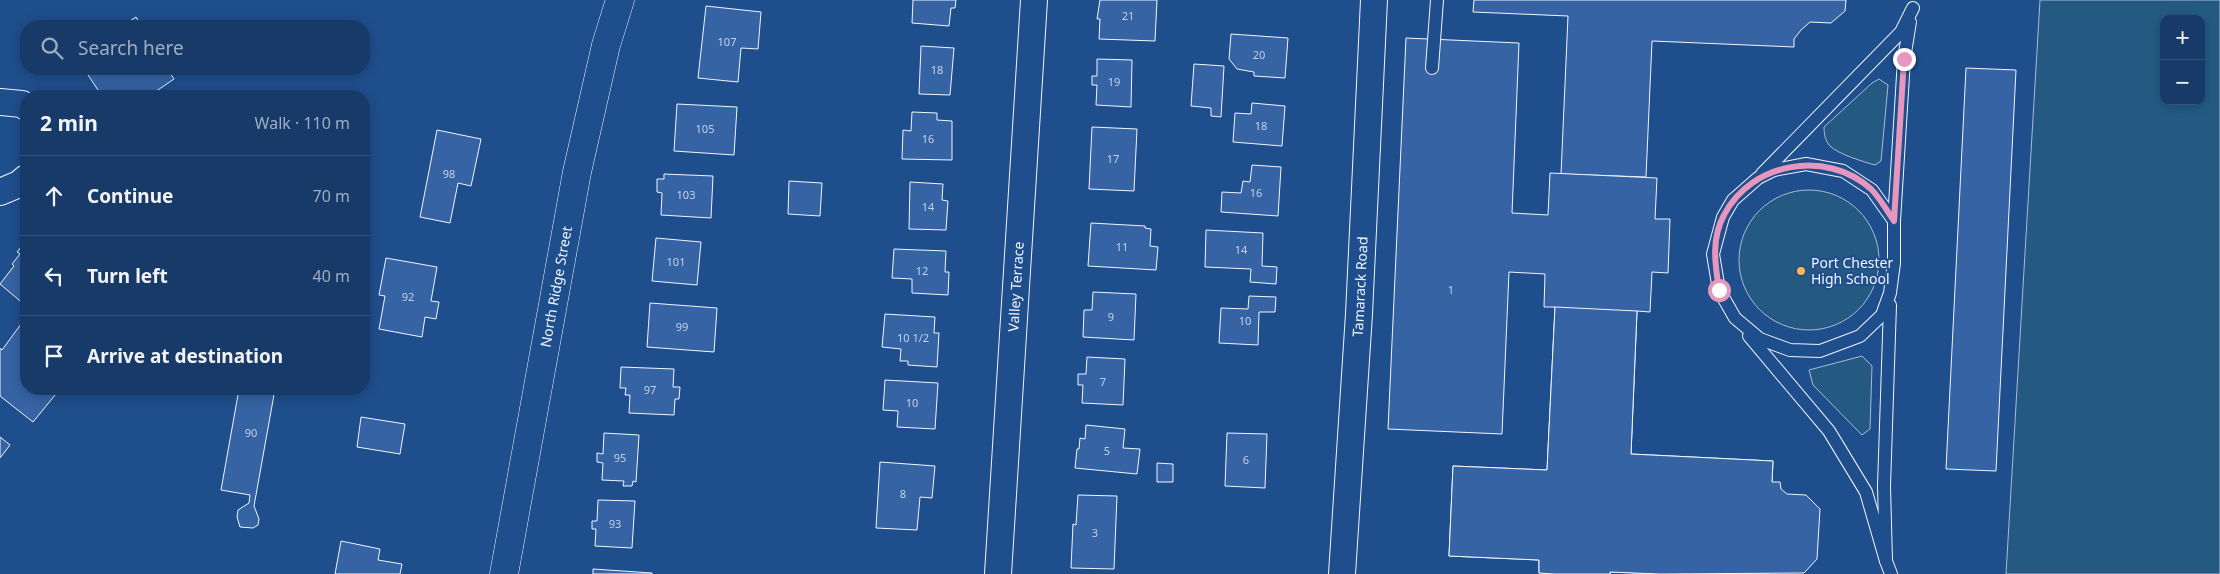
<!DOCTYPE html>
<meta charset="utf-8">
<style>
body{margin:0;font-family:"Noto Sans",sans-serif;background:#20416f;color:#f1f3f6}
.controls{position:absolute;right:15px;top:15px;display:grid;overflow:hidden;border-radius:10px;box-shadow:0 2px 12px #0003}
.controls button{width:45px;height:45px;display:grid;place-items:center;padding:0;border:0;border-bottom:1px solid #36547d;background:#173a69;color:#f1f3f6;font:25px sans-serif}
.stop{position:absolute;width:15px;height:15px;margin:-11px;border:4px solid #e797bd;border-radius:50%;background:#fff}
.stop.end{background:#e797bd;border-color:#fff;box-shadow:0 1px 5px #0008}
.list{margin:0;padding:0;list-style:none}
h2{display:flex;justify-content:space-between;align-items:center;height:65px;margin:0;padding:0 20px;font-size:21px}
h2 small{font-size:16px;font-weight:400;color:#9eadc0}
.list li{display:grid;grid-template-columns:32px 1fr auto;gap:15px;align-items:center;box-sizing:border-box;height:80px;padding:0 20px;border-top:1px solid #36547d}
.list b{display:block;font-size:19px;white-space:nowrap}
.list em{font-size:16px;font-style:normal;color:#9eadc0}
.icon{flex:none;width:28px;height:28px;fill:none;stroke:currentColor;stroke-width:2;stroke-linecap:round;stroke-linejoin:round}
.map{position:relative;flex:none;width:2220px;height:574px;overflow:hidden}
.search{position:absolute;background:#173a69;box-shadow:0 2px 12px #0003;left:20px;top:20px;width:350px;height:55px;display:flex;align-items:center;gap:12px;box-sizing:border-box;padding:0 18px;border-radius:20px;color:#9eadc0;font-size:19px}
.panel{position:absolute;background:#173a69;box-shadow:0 2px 12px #0003;left:20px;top:90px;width:350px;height:305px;border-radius:20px}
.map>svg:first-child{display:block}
.green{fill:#245a82;stroke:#a8bbd7;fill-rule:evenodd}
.building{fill:#3563a3;stroke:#f2f6ff}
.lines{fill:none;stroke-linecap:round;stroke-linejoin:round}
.lane-casing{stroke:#f2f6ff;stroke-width:14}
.street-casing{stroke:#f2f6ff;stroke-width:28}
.secondary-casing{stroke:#f2f6ff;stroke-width:29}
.lane{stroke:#1f4e8c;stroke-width:12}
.street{stroke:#1f4e8c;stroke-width:26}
.secondary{stroke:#1f4e8c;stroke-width:28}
.route{stroke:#e797bd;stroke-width:6}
.poi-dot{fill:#ffb74d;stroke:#1f4e8c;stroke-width:2}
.labels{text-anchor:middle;stroke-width:4;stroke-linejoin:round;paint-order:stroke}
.number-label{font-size:11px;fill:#c3d1e8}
.poi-label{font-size:14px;fill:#f2f6ff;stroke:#1f4e8c;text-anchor:start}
.street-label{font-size:14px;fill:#f2f6ff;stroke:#1f4e8c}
</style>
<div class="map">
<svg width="2220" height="574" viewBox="0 0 2220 574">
<rect width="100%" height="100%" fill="#1f4e8c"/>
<g class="green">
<path d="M2040,0H2220V574H2006ZM2164,19H2201V101H2164Z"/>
<path d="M1879,79L1888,85L1881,161L1875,165C1864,162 1838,154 1830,146C1825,141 1824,133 1824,127L1872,83Z"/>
<circle cx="1809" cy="260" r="70"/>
<polygon points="1862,356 1872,366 1870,429 1862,435 1813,385 1809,370"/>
</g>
<g class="building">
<polygon points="913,0 956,0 955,8 951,8 949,26 912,23"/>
<polygon points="1100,0 1157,0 1155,41 1099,39 1100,19 1097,19"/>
<polygon points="1474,0 1846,0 1845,11 1831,23 1810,22 1801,30 1794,39 1794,47 1652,41 1646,177 1561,174 1568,16 1473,12"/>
<polygon points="706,6 761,12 758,49 741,48 738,82 698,78"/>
<polygon points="136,17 142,26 122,26"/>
<polygon points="1231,34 1288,38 1285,78 1254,76 1254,72 1237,69 1229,59"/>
<polygon points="1406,38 1519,43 1512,213 1548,215 1550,173 1657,178 1655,219 1670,219 1668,273 1652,272 1650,312 1637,311 1631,454 1773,461 1768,574 1660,574 1610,572 1610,574 1539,573 1539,560 1449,556 1453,466 1547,470 1555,307 1544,307 1545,274 1509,272 1502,434 1388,429"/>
<polygon points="921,46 954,48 950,95 919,94"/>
<polygon points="1097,59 1132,60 1131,107 1096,105 1097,85 1092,85 1092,76 1097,76"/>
<polygon points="1194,64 1224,66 1221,117 1211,116 1211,108 1191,106"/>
<polygon points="1966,68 2016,70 1996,471 1946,469"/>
<polygon points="84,69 167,69 174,79 149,96 99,96 95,92 98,90"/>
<polygon points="1252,103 1285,106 1282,146 1233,142 1235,113 1251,114"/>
<polygon points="677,104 737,107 734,155 674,151"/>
<polygon points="912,112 937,113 937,120 952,121 952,160 902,159 903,130 911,131"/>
<polygon points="1092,127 1137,129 1134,191 1089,189"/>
<polygon points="437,130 481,139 471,186 458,183 450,223 420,217"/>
<polygon points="1252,165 1281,167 1278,216 1221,212 1222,192 1241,193 1243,181 1250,182"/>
<polygon points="664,174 713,176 711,218 661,215 662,193 657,192 657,179 664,179"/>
<polygon points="789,181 822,183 820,216 788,214"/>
<polygon points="910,182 943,184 942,200 948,201 946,230 909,229"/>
<polygon points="1091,223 1145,226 1145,228 1151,229 1150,246 1158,247 1156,270 1088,266"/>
<polygon points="1206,230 1263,233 1262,266 1277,267 1276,284 1250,282 1251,269 1205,267"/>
<polygon points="656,238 701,242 697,285 652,281"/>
<polygon points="26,241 26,306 0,284 14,266 12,264 20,254 17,252"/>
<polygon points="894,249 946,251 945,272 949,272 948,295 912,293 912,279 892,278"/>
<polygon points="386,258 437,267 431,301 439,302 436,319 425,317 422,337 379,329 385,296 379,295"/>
<polygon points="1093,292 1136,294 1134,340 1083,337 1084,310 1092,310"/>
<polygon points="1249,296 1276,297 1275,312 1259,312 1258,345 1219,343 1221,308 1248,309"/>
<polygon points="650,303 717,308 714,352 647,347"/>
<polygon points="1555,307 1637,311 1631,454 1773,461 1772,482 1780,482 1781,489 1787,494 1806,495 1820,509 1817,559 1804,573 1660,574 1610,572 1610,574 1554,574 1539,573 1539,560 1449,556 1453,466 1547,470"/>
<polygon points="885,314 935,317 934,333 939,333 937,367 908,365 908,361 900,361 901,349 882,347"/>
<polygon points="24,320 26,322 26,389 60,389 33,422 0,396 0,348 2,350"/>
<polygon points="1087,357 1125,359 1123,405 1082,403 1083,385 1078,385 1078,374 1086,374"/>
<polygon points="621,367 674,369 673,387 680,387 679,399 675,399 674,415 629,413 630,395 625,395 626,388 620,388"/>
<polygon points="885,380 938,383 935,429 897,427 898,411 883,410"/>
<polygon points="239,389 275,389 254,506 259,519 258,525 253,528 240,527 237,517 238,510 249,503 250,495 221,490"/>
<polygon points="361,417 405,424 400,454 357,447"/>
<polygon points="1086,425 1125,429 1123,448 1140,449 1137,474 1075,468 1077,449 1079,449 1080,438 1085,439"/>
<polygon points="604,433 639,435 636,482 633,481 632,486 623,486 624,481 602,480 603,463 597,462 597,453 603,454"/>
<polygon points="1227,433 1267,434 1265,488 1225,486"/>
<polygon points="0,437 10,445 0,458"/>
<polygon points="880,462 935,466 932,498 920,497 917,530 876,528"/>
<polygon points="1157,463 1173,464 1173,482 1157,482"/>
<polygon points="1078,495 1117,496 1114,569 1071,568 1073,524 1076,525"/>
<polygon points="598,500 635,501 632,548 595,546 596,529 592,529 592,521 597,521"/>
<polygon points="341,541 380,549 378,560 402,564 400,574 335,574"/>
<polygon points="593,569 652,573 652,574 593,574"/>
</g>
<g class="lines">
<g class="lane-casing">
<g id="lane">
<polyline points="1432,68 1437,0"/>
<polygon points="1806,164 1843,171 1872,190 1894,221 1894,263 1890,293 1882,315 1860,336 1820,351 1790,350 1760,339 1735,318 1719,290 1713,254 1723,217 1733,200 1758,178 1774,170"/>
<polyline points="1762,174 1901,32 1913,8"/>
<polyline points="1894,221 1904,59 1910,22"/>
<polyline points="1890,305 1884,486 1886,561 1891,574"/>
<polyline points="1749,336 1829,431 1866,492 1886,561"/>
</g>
</g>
<g class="street-casing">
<g id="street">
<polyline points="0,102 22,104 26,107"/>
<polyline points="0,192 19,184 26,178"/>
<path id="s1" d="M998,574L1034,0"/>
<path id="s2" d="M1342,574L1359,314L1374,0"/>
</g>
</g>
<g class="secondary-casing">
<g id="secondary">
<path id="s3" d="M504,574L577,172L606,45L620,0"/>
</g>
</g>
<use href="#lane" class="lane"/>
<use href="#street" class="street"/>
<use href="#secondary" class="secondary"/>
</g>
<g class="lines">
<path class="route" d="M1719,290C1715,264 1711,239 1724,215C1751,162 1827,149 1871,189C1880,198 1887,211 1894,221L1904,59"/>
</g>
<circle class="poi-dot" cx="1801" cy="271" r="5"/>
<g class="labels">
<g class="number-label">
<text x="1128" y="20">21</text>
<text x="727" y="46">107</text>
<text x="1259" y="59">20</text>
<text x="937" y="74">18</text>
<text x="1114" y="86">19</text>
<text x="1261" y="130">18</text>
<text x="705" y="133">105</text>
<text x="928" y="143">16</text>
<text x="1113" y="163">17</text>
<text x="449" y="178">98</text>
<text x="1256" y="197">16</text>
<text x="686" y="199">103</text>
<text x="928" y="211">14</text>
<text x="1122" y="251">11</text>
<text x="1241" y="254">14</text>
<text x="676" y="266">101</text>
<text x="922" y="275">12</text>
<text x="1451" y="294">1</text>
<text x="408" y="301">92</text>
<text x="1111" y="321">9</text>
<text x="1245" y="325">10</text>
<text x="682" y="331">99</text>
<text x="913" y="342">10 1/2</text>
<text x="1103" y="386">7</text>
<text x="650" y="394">97</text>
<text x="912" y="407">10</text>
<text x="251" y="437">90</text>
<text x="1107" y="455">5</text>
<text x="620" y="462">95</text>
<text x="1246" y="464">6</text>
<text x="903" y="498">8</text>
<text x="615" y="528">93</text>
<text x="1095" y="537">3</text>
</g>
<g class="poi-label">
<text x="1811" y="268">Port Chester<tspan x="1811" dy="16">High School</tspan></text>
</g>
<g class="street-label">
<text dy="5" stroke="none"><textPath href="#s3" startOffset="292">North Ridge Street</textPath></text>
<text dy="5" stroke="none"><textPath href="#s1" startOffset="288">Valley Terrace</textPath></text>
<text dy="5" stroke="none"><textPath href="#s2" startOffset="288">Tamarack Road</textPath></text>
</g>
</g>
</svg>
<div class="controls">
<button>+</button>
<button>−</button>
</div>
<div class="stop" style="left:1719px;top:290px"></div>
<div class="stop end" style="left:1904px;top:59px"></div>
<div class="search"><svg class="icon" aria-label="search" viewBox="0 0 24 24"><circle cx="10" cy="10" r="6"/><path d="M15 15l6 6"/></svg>Search here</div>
<section class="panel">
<h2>2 min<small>Walk · 110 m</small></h2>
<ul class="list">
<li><svg class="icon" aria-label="ahead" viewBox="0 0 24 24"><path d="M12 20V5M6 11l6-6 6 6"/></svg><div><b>Continue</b></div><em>70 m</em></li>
<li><svg class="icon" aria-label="left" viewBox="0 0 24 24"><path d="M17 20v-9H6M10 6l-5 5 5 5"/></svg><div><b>Turn left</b></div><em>40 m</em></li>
<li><svg class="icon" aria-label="arrive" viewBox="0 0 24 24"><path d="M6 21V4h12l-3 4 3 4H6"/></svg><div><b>Arrive at destination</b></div></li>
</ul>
</section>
</div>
